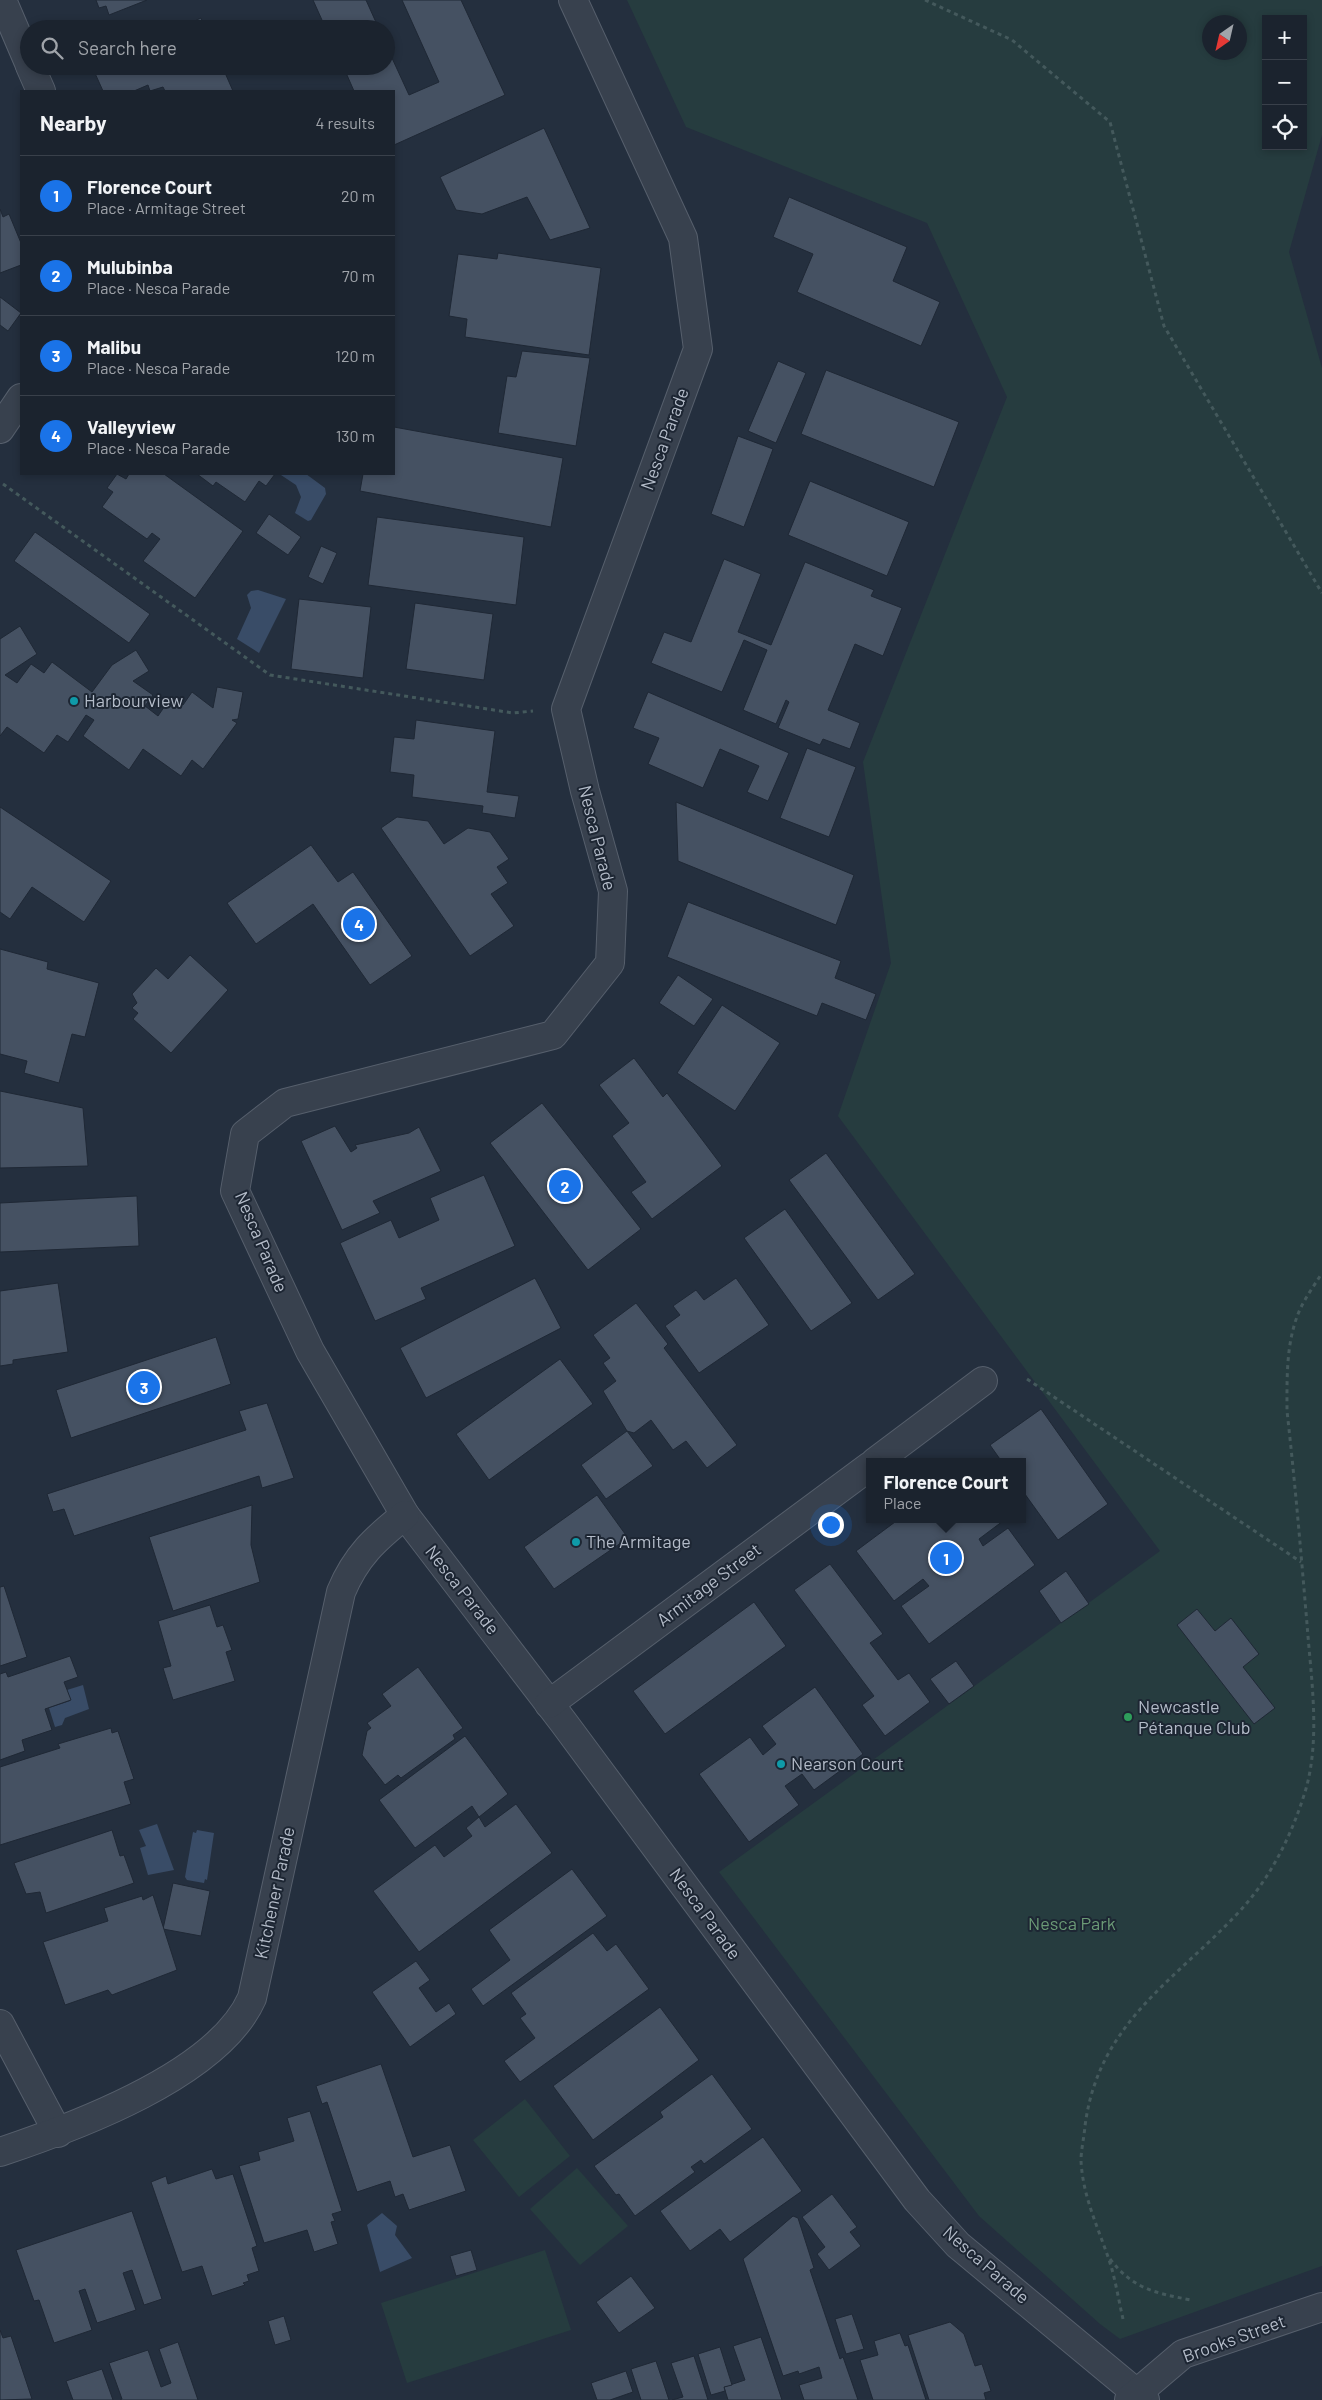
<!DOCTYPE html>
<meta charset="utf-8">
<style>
body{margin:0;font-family:Barlow,sans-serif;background:#242b36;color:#f1f3f6}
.controls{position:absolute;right:15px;top:15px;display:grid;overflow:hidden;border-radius:0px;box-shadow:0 2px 8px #0003}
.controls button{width:45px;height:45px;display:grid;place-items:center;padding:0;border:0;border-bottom:1px solid #39404a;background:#1b232e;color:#f1f3f6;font:25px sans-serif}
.compass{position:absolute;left:1202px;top:15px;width:45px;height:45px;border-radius:50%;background:#1b232e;box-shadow:0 2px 8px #0003;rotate:214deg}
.you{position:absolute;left:830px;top:1524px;width:18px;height:18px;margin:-12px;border:4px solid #fff;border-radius:50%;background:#1a73e8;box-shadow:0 0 0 8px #1a73e833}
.badge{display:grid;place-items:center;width:32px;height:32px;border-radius:50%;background:#1a73e8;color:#fff;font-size:16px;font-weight:700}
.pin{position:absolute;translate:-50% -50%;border:2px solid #fff;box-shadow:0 1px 5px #0006}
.popup{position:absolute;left:866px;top:1458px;width:160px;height:65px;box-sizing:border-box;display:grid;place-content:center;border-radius:0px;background:#1b232e;filter:drop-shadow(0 1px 4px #0005);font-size:16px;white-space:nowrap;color:#a0a4aa}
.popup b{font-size:19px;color:#f1f3f6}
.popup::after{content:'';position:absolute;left:50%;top:100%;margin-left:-10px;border:10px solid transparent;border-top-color:#1b232e}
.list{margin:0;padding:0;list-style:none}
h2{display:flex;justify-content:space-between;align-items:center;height:65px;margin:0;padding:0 20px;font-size:21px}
h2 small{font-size:16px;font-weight:400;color:#a0a4aa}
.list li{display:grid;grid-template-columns:32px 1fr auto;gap:15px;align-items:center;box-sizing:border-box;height:80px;padding:0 20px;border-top:1px solid #39404a}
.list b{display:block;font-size:19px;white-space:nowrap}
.list p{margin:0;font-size:16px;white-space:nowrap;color:#a0a4aa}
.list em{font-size:16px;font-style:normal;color:#a0a4aa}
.icon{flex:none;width:28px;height:28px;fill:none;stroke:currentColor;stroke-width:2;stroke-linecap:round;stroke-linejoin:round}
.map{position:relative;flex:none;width:1322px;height:2400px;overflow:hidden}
.search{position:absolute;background:#1b232e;box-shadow:0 2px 8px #0003;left:20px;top:20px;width:375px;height:55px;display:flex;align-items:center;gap:12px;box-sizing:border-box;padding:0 18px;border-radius:28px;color:#a0a4aa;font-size:19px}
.panel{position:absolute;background:#1b232e;box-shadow:0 2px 8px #0003;left:20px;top:90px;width:375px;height:385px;border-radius:0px}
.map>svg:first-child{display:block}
.green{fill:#263c3f;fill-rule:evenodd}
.water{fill:#394c67}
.building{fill:#455162;stroke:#1f2835}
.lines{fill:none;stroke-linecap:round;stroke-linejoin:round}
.minor-casing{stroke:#565f6c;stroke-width:30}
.path{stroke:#44595c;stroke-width:3;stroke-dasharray:4 4;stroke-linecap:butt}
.minor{stroke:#38414e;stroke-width:28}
.culture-dot{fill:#0f9aa8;stroke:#1d2633;stroke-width:2}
.leisure-dot{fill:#2e9e5b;stroke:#1d2633;stroke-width:2}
.labels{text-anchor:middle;stroke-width:4;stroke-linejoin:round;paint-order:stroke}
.street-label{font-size:18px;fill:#b4bcc9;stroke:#1d2633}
.poi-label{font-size:18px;fill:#b4bcc9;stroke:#1d2633;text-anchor:start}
.park-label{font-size:18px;fill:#6b9a76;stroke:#1d2633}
</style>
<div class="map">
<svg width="1322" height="2400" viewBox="0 0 1322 2400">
<rect width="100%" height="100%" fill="#242f3e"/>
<g class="green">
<path d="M627,0H1322V135L1289,252L1322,368V2266L1120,2339L1100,2324L979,2216L719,1872L1160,1551L838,1116L891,963L863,762L1007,397L927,223L686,127ZM1266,19H1303V146H1266ZM1210,22H1240V52H1210Z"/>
<polygon points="525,2099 570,2156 519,2197 473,2140"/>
<polygon points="577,2168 628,2226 580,2265 530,2209"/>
<polygon points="545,2250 571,2330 407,2383 381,2303"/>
</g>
<g class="water">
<polygon points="282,474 306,474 325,488 326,494 311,520 308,521 295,513 301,497 296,485 281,475"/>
<polygon points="258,590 286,599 259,653 237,639 251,608 247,595 251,591"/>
<polygon points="83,1685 89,1709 65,1718 62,1725 55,1727 49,1708 70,1701 67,1690"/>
<polygon points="157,1824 174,1870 148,1875 140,1848 146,1846 139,1830"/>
<polygon points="197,1830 214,1833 207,1880 205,1879 204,1883 187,1880 185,1877 193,1832 196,1833"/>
<polygon points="382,2213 397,2226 395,2235 412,2258 380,2272 367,2225"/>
</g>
<g class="building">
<polygon points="96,0 147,0 109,15 106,6 99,8"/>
<polygon points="313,0 366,0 379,29 326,29"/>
<polygon points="402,0 461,0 505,95 394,145 394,91 354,91 343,66 386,66 386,45 409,95 439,82"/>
<polygon points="201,18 205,29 177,29"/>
<polygon points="104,66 222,66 233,91 165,91 163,87 150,91 148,85 134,91 103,91 94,71"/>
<polygon points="544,128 590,228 550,240 527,197 482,214 456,210 440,177"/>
<polygon points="789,197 907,247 893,281 940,302 921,346 797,292 813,254 773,237"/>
<polygon points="0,209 3,217 9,214 21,243 21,265 0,273"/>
<polygon points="498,253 601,268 589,355 465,337 467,319 449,316 458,254 497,259"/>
<polygon points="0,297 21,313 8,331 0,325"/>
<polygon points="522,351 590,358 576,446 498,433 507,376 516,377"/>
<polygon points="778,361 806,373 776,443 748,431"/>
<polygon points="826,370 959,422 934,487 801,434"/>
<polygon points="394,427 563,458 551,527 360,491 363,474 394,474"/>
<polygon points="738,436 773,449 744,527 711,514"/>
<polygon points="117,474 126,479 129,474 164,474 243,531 195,598 143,561 160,539 152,533 147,539 102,507 113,492 107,488"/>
<polygon points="197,474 275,474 266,486 259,481 245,502 216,482 213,486"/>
<polygon points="810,481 909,522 887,576 788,535"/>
<polygon points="269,514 301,537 288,555 256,533"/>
<polygon points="377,517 524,537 516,605 368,585"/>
<polygon points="35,532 150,614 129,643 14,561"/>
<polygon points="321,546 337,553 323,584 308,577"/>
<polygon points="724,559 761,574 738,632 771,645 805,562 874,590 871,596 902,608 883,656 855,644 828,710 860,723 850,749 823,739 820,745 778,728 789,702 786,700 776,724 743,710 767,650 744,640 722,692 651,663 664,632 691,642"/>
<polygon points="299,599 371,607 363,678 291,669"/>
<polygon points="415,603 493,614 484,680 406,669"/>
<polygon points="20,626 37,654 5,675 17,683 31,664 44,673 52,662 92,692 112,665 136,650 149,671 133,681 153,695 145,706 158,716 171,697 183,705 192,692 213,708 217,687 243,692 238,719 232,720 237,723 203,769 192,760 181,776 143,749 129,770 83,736 94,720 86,715 68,742 57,735 44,753 7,727 0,736 0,639"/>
<polygon points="648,692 789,753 768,801 747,792 759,766 720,749 703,788 648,764 659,738 633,728"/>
<polygon points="416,720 495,731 487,792 519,796 515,818 482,813 483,806 412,797 414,775 390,772 394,737 414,739"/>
<polygon points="807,748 856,767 829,837 780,818"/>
<polygon points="676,802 854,875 836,925 678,861"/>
<polygon points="0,807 111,881 84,922 32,887 10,919 0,912"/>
<polygon points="397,817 428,821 444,844 468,828 490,832 509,859 497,867 508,883 491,894 514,926 470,956 381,828"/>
<polygon points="311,845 338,882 353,872 412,956 370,985 313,904 256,944 227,903"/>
<polygon points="688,902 841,961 835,978 876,994 866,1020 822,1003 817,1016 667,957"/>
<polygon points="0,949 48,962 47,969 99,983 85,1037 72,1034 59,1083 24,1073 27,1061 0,1054"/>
<polygon points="190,955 228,990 171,1053 133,1019 138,1013 132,1008 137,1003 132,994 156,968 168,979"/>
<polygon points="678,975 713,999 694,1026 659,1003"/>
<polygon points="722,1005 780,1043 735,1111 677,1073"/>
<polygon points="634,1058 663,1097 667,1093 722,1166 652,1219 631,1192 646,1182 612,1136 629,1123 599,1085"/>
<polygon points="0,1091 83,1108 88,1166 0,1168"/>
<polygon points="542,1103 641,1229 588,1270 490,1143"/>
<polygon points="335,1126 351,1152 357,1148 355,1145 409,1133 419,1127 441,1171 373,1201 380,1213 342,1230 301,1141"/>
<polygon points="826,1153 915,1274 878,1300 789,1180"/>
<polygon points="484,1175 515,1246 421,1288 426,1299 375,1321 340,1243 391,1220 399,1238 439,1220 430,1198"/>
<polygon points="137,1196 139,1246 0,1252 0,1203"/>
<polygon points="785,1209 852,1303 811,1331 744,1238"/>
<polygon points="535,1278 561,1328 426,1398 400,1348"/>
<polygon points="736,1278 769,1325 699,1373 665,1326 680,1315 673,1306 696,1290 704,1300"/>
<polygon points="58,1283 68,1352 13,1360 13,1364 0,1366 0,1291"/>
<polygon points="636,1303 668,1344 664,1348 737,1445 707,1468 686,1441 673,1450 651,1420 634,1433 627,1431 603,1391 616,1381 603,1363 610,1358 593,1335"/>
<polygon points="216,1337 231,1384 71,1438 56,1390"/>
<polygon points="560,1359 593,1404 489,1480 456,1434"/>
<polygon points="267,1403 294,1478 262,1488 259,1476 74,1536 64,1509 53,1512 47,1494 246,1430 239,1411"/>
<polygon points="1041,1409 1108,1504 1058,1540 1022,1490 1022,1462 1002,1462 990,1445"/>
<polygon points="627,1431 653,1466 606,1499 581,1465"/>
<polygon points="597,1495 628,1538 554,1589 524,1547"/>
<polygon points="252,1505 251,1545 260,1582 173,1611 149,1537"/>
<polygon points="899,1519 1002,1519 1003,1521 979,1539 983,1546 1008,1528 1035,1565 929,1644 901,1606 929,1586 923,1579 894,1601 856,1551"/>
<polygon points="830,1564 883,1634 870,1643 898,1680 909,1673 930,1702 885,1736 862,1705 874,1696 794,1590"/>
<polygon points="1066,1571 1089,1604 1061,1623 1039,1591"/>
<polygon points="4,1586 27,1657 0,1666 0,1587"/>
<polygon points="754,1602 786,1646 665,1734 633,1691"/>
<polygon points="210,1605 217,1627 223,1625 232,1650 226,1652 235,1681 173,1700 163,1668 171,1666 158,1621"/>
<polygon points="1197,1609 1215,1631 1231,1618 1259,1654 1243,1667 1275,1708 1254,1724 1177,1625"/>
<polygon points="70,1656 78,1677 64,1682 71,1700 45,1709 52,1730 22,1740 25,1751 0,1760 0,1674 6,1672 8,1677"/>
<polygon points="956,1661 974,1686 949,1704 930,1679"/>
<polygon points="418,1667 463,1728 453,1735 455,1739 401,1778 398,1775 385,1785 362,1755 367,1731 371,1728 367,1723 391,1706 382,1694"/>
<polygon points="815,1687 863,1754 814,1790 802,1774 785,1786 799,1805 749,1842 699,1774 750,1737 763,1755 776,1744 762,1726"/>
<polygon points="111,1728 112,1733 118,1731 134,1779 124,1782 131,1804 0,1845 0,1767 60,1748 58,1744"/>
<polygon points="465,1736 508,1794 479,1817 472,1806 415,1848 379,1800"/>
<polygon points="516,1804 552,1853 419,1952 373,1891 435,1845 444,1857 472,1836 466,1828 479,1817 485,1827"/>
<polygon points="112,1830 120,1856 124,1855 134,1883 46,1913 40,1892 26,1894 14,1863"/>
<polygon points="572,1869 607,1916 483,2006 471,1989 510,1960 489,1930"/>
<polygon points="173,1883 210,1891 201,1936 163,1929"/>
<polygon points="153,1895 177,1970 112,1995 108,1990 65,2005 43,1942 108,1921 104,1908 142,1896 143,1900"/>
<polygon points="593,1933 607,1951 616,1944 649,1989 520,2082 504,2061 535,2038 520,2018 526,2014 511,1993"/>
<polygon points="416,1961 430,1980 419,1988 436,2012 449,2003 456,2014 410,2047 372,1992"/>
<polygon points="660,2007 699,2060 593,2140 553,2086"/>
<polygon points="381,2064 413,2157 450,2145 466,2191 409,2210 403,2194 395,2197 390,2181 357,2192 327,2102 322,2104 316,2086"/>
<polygon points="712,2074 752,2129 704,2164 701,2160 691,2167 695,2172 635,2216 619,2194 616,2195 594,2166 663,2117 660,2112"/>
<polygon points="310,2111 342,2211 332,2214 335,2221 331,2222 338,2244 314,2252 307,2230 264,2243 239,2166 260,2160 258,2152 294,2141 287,2118"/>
<polygon points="763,2137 802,2191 730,2242 720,2229 690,2251 660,2211"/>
<polygon points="212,2169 216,2179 233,2174 257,2246 252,2248 259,2271 247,2275 249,2281 243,2283 245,2285 212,2296 202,2266 182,2272 151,2182 166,2176 168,2184"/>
<polygon points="832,2194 857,2227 850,2232 861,2246 829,2270 817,2254 825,2247 802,2217"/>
<polygon points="132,2211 162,2299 144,2305 132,2270 123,2273 136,2310 97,2323 85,2289 79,2291 92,2330 54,2343 39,2300 34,2301 16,2250"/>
<polygon points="793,2216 798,2218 814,2268 810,2270 840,2359 843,2357 858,2400 804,2400 799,2385 822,2378 819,2367 799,2374 798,2371 783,2376 743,2259"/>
<polygon points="471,2250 477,2270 456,2276 450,2256"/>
<polygon points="631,2276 655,2308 619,2333 596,2302"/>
<polygon points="852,2314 864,2349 846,2354 835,2319"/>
<polygon points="284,2316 291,2340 275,2345 268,2321"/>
<polygon points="950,2322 964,2334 975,2366 982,2364 991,2391 984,2393 986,2400 929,2400 908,2335"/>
<polygon points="0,2330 3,2338 11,2336 32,2399 0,2400"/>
<polygon points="900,2333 905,2346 908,2345 926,2400 873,2400 860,2360 878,2355 874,2341"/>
<polygon points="761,2337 782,2400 728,2400 724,2387 745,2380 733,2346"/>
<polygon points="178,2342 198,2400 120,2400 122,2399 109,2363 148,2350 161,2387 171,2383 159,2349"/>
<polygon points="720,2347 732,2385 724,2387 725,2391 711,2395 698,2354"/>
<polygon points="694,2356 708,2400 672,2400 683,2397 671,2363"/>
<polygon points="656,2361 669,2400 641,2400 631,2369"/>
<polygon points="102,2369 113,2400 73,2400 66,2381"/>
<polygon points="626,2371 633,2392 610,2400 597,2400 591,2383"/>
</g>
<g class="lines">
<g class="minor-casing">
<g id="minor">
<polyline points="2,0 29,63"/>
<polyline points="573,0 683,238 698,349 566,709 585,791 613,891 610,963 553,1035 285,1103 245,1134 235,1191 310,1351 405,1515 564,1723 917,2200 958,2245 1145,2400"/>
<polyline points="30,66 41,91"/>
<polyline points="0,429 21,398"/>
<polyline points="875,1462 983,1381"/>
<polyline points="549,1704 870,1466"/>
<polyline points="0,2024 58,2133"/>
<path d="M0,2152C75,2127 218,2075 252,1998L341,1592C356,1556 375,1539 405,1515"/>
<polyline points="1129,2400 1183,2354 1322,2307"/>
</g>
</g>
<g class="path">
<polyline points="925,0 1012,40 1110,122 1164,326 1322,593"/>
<polyline points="3,484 270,675 513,713 533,711"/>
<polyline points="1027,1379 1301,1562"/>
<path d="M1110,2259C1133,2289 1155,2293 1191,2300"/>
<path d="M1123,2319C1119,2302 1116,2283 1111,2266C1100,2231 1083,2199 1081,2161C1081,2150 1084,2138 1085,2126C1098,2024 1173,1982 1238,1913C1270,1879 1291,1837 1305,1792C1321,1740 1311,1678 1307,1624C1301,1553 1295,1482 1287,1411C1287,1378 1286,1345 1298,1314C1304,1299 1314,1286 1322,1273"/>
</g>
<use href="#minor" class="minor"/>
</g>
<g class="culture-dot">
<circle cx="74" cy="701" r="5"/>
<circle cx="576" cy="1542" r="5"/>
<circle cx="781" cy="1764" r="5"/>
</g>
<circle class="leisure-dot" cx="1128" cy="1717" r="5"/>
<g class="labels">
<g class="street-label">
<text transform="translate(665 439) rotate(-70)" y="6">Nesca Parade</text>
<text transform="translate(597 838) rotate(76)" y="6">Nesca Parade</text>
<text transform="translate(261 1242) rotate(67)" y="6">Nesca Parade</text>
<text transform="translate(709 1585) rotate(-37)" y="6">Armitage Street</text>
<text transform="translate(462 1590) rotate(52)" y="6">Nesca Parade</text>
<text transform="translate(275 1893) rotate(-78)" y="6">Kitchener Parade</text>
<text transform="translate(705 1914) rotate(54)" y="6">Nesca Parade</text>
<text transform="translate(986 2265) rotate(41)" y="6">Nesca Parade</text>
<text transform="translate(1234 2339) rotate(-20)" y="6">Brooks Street</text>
</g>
<g class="poi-label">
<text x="84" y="707">Harbourview</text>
<text x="586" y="1548">The Armitage</text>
<text x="1138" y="1713">Newcastle<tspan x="1138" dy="21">Pétanque Club</tspan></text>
<text x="791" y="1770">Nearson Court</text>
</g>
<g class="park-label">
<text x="1072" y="1930">Nesca Park</text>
</g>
</g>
</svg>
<div class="controls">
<button>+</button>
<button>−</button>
<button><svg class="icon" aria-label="locate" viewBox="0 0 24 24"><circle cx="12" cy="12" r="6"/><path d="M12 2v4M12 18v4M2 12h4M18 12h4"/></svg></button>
</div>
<svg class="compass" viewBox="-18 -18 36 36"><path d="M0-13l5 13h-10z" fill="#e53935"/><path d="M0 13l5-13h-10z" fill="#a0a4aa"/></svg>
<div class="you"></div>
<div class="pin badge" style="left:946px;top:1558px">1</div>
<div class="popup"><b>Florence Court</b>Place</div>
<div class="pin badge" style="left:565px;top:1186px">2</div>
<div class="pin badge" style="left:144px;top:1387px">3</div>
<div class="pin badge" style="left:359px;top:924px">4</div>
<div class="search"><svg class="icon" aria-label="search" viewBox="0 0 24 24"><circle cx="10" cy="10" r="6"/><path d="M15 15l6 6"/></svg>Search here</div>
<section class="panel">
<h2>Nearby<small>4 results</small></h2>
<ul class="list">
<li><span class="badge">1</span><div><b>Florence Court</b><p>Place · Armitage Street</p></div><em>20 m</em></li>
<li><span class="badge">2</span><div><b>Mulubinba</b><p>Place · Nesca Parade</p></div><em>70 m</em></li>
<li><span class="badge">3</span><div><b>Malibu</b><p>Place · Nesca Parade</p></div><em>120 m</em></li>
<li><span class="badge">4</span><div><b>Valleyview</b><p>Place · Nesca Parade</p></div><em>130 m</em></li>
</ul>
</section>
</div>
